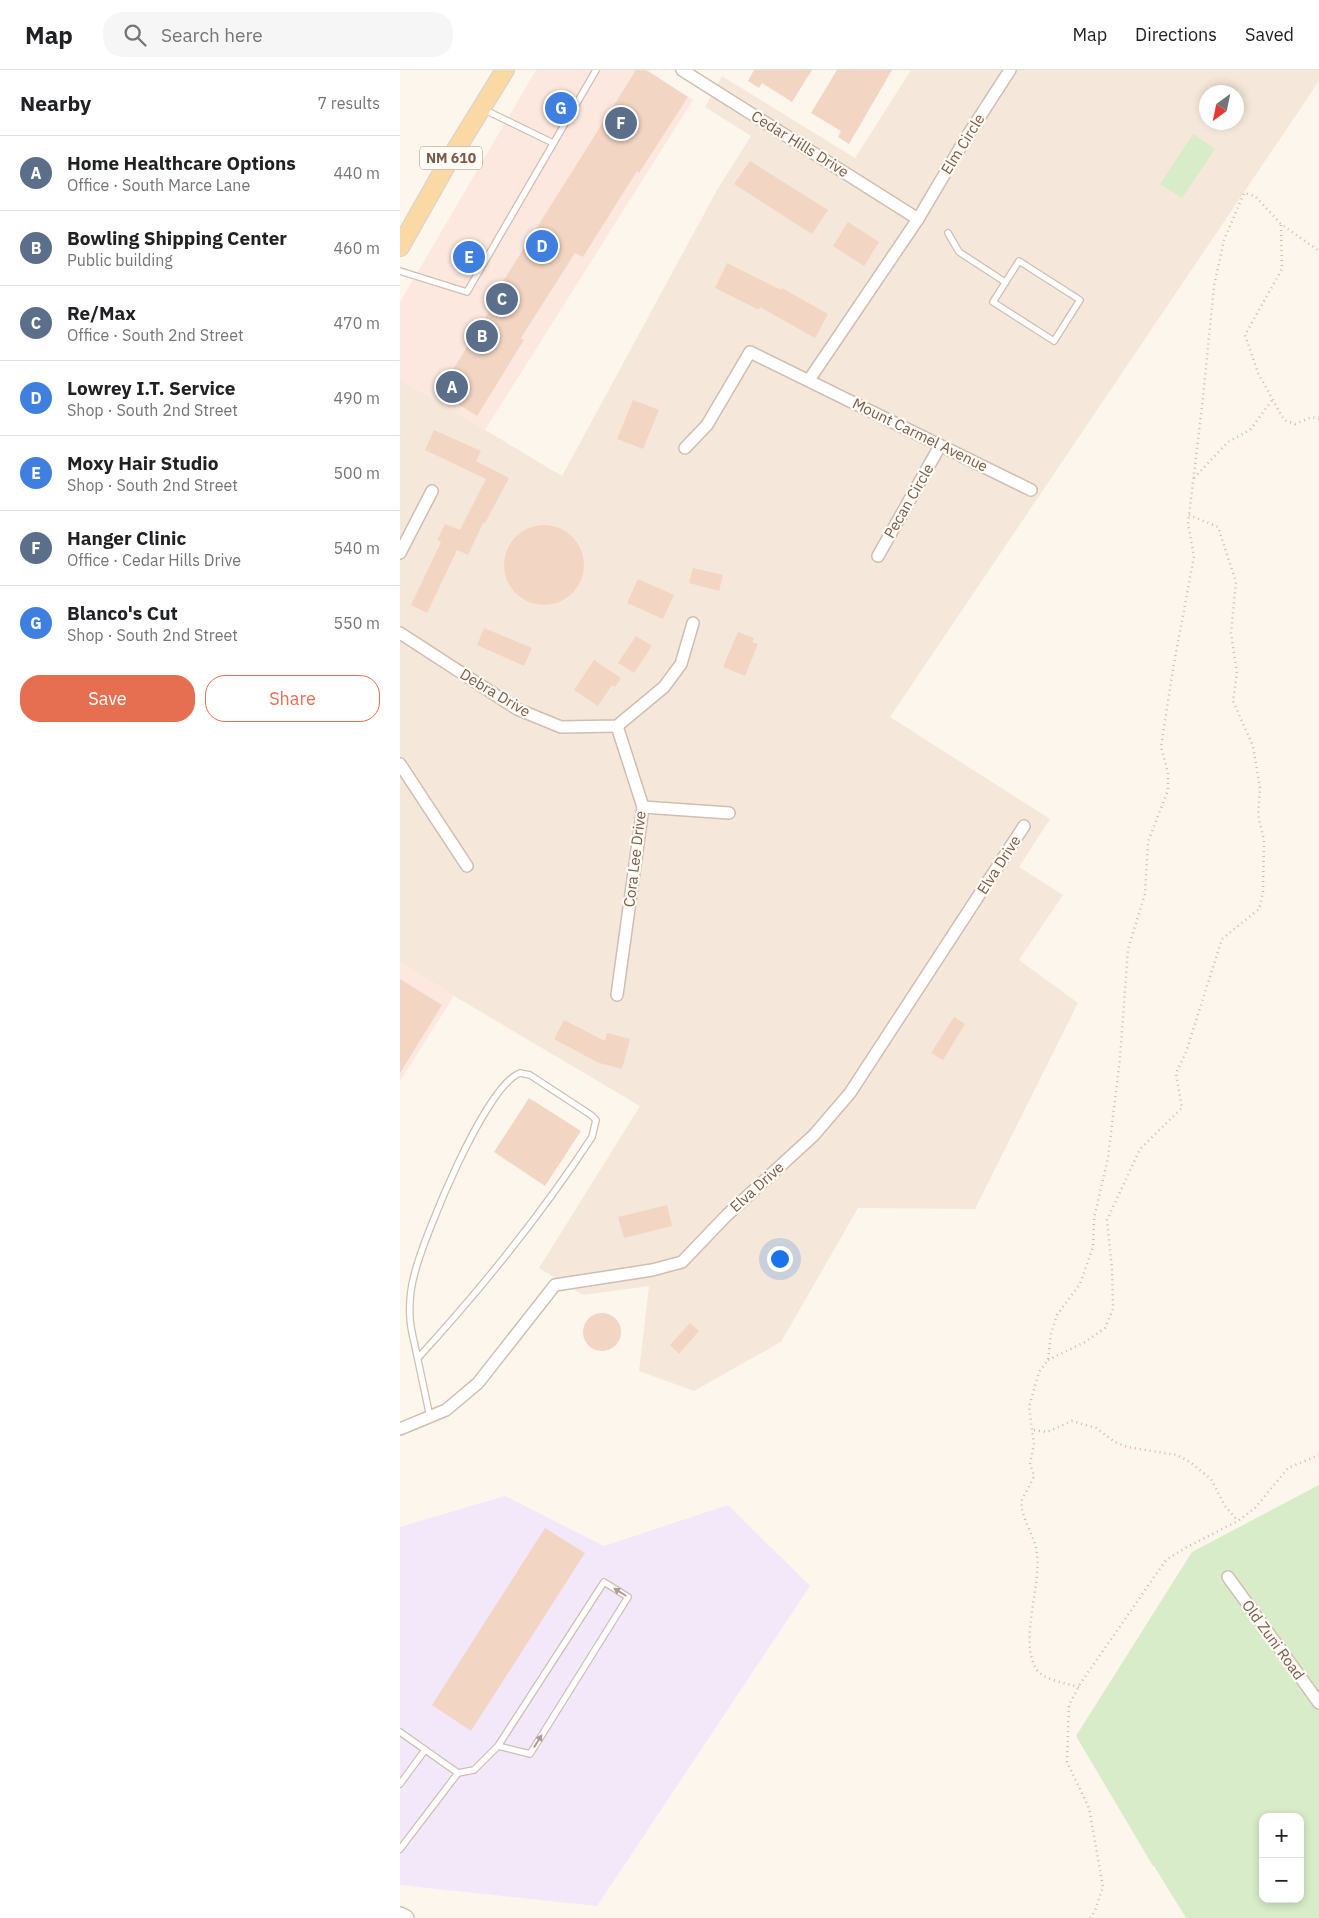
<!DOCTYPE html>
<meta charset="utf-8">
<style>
body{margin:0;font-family:"IBM Plex Sans",sans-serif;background:#f6f6f6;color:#202124}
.controls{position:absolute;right:15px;bottom:15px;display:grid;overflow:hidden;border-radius:10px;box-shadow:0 2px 8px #0003}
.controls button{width:45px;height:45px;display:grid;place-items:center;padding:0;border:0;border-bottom:1px solid #e0e0e0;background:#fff;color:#202124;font:25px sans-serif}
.compass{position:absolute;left:799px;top:15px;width:45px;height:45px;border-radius:50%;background:#fff;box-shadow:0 2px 8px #0003;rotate:213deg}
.you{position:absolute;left:379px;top:1188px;width:18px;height:18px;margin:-12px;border:4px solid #fff;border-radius:50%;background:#1a73e8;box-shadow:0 0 0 8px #1a73e833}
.badge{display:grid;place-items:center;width:32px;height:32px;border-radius:50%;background:#e76f51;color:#fff;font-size:16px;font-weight:700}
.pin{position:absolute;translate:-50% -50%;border:2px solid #fff;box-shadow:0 1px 5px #0006}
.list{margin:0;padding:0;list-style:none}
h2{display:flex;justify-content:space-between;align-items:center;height:65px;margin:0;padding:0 20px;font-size:21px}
h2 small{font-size:16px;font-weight:400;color:#757577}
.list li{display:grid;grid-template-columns:32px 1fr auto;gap:15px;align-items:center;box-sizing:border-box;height:75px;padding:0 20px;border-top:1px solid #e0e0e0}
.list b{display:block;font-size:19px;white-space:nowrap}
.list p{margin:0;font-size:16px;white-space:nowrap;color:#757577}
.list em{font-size:16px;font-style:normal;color:#757577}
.actions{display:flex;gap:10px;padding:15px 20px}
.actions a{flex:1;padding:11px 0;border:1px solid #e76f51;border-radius:20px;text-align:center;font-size:18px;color:#e76f51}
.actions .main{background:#e76f51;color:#fff}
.icon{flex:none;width:28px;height:28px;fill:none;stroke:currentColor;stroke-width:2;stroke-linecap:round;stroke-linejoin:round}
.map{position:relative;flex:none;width:919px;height:1848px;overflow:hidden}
header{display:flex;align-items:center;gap:30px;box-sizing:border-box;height:70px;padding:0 25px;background:#fff;border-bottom:1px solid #e0e0e0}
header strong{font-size:24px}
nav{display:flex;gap:28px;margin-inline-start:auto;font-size:18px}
.search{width:350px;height:45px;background:#f6f6f6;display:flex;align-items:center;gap:12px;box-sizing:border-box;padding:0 18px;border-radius:20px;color:#757577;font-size:19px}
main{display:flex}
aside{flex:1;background:#fff}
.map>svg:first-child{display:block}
.residential{fill:#f5e8da;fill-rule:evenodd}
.commercial{fill:#fde8e0}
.education{fill:#f3e8fa}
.green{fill:#d8ecc9;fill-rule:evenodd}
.building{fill:#f3d5c3}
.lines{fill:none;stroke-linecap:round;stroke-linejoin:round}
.lane-casing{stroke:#d1beb0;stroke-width:8}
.street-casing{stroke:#d1beb0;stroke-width:14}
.secondary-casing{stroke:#d6c0b0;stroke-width:18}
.primary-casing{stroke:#dad1cd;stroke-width:20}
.path{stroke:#d9b8a5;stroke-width:2.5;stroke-dasharray:1 4;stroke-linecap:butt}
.lane{stroke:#fff;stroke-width:5.5}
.street{stroke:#fff;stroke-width:11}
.secondary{stroke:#fff;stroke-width:15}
.primary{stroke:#fbd9a5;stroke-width:18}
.oneway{fill:#af9d94}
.labels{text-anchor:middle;stroke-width:4.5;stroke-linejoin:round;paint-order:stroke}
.shield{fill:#fffaf3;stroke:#a28b7f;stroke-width:1}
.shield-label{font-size:14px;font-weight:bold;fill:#7a5c4d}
.street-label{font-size:15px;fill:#7a5c4d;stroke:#fffaf3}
</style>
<header>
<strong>Map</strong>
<div class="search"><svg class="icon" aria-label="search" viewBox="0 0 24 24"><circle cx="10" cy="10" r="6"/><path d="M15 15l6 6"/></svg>Search here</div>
<nav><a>Map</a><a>Directions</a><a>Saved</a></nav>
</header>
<main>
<aside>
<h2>Nearby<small>7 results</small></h2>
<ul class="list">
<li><span class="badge" style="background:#5c6f8a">A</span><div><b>Home Healthcare Options</b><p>Office · South Marce Lane</p></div><em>440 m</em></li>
<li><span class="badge" style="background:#5c6f8a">B</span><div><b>Bowling Shipping Center</b><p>Public building</p></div><em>460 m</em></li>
<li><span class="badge" style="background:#5c6f8a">C</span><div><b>Re/Max</b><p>Office · South 2nd Street</p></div><em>470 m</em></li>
<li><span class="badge" style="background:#3f7fe0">D</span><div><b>Lowrey I.T. Service</b><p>Shop · South 2nd Street</p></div><em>490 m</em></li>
<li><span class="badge" style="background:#3f7fe0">E</span><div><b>Moxy Hair Studio</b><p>Shop · South 2nd Street</p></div><em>500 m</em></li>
<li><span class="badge" style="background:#5c6f8a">F</span><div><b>Hanger Clinic</b><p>Office · Cedar Hills Drive</p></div><em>540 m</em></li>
<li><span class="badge" style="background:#3f7fe0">G</span><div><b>Blanco's Cut</b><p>Shop · South 2nd Street</p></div><em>550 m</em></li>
</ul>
<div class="actions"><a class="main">Save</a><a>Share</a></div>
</aside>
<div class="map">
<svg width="919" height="1848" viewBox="0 0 919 1848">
<rect width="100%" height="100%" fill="#fdf6ec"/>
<path class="residential" d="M511,0H919V11L490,647L650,749L619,797L663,825L619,890L678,933L575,1139L458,1138L381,1272L294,1321L239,1301L249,1216L183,1225L139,1198L240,1036L54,926L0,892V309L162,406L317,120L351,66L305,37L322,6L455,88ZM806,22H836V52H806Z"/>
<g class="commercial">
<polygon points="136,0 247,0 293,30 85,360 0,309 0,232"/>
<polygon points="0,892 54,926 0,1011"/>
</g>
<polygon class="education" points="105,1426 204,1476 328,1435 410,1516 197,1836 0,1815 0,1457"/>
<g class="green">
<polygon points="793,64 815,79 782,128 760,114"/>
<path d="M919,1415V1848H786L754,1796H753L676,1666L792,1482ZM863,1747H900V1829H863Z"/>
</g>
<g class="building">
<polygon points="236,0 246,0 288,27 239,103 237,101 183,187 175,183 121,268 124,270 77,346 39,322 92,237 88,235"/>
<polygon points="354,0 412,0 392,32 362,13 359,18 348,11"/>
<polygon points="437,0 492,0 449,74 438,67 441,61 411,43"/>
<polygon points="162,22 174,29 157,55 145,47"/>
<polygon points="350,91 428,140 412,164 334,114"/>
<polygon points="448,152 479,172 464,196 433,176"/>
<polygon points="70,170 84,178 68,203 54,195"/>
<polygon points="327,193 381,220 382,218 428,244 415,268 360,237 359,240 315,218"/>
<polygon points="233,330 259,340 243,379 217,369"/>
<polygon points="34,360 81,381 76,391 109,408 85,453 83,453 68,485 57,480 27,543 11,535 41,472 37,470 45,454 60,460 86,409 25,380"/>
<circle cx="144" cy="495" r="40"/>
<polygon points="293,498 323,505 319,521 289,513"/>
<polygon points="238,509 274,525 263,549 227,533"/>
<polygon points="84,558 132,578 124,596 77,575"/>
<polygon points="338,562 354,568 352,572 358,574 345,606 323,597"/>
<polygon points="236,566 252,576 234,603 218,593"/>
<polygon points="194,590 221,608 215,617 212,615 198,636 174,620"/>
<polygon points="0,909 42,935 0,1003"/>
<polygon points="554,947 565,954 543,990 531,983"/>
<polygon points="164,950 205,971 207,963 230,969 222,999 199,993 154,969"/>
<polygon points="129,1028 181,1061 145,1116 94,1082"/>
<polygon points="267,1135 272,1156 224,1168 218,1147"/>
<circle cx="202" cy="1262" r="19"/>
<polygon points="290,1253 299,1261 279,1284 270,1275"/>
<polygon points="145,1458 185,1483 71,1661 32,1635"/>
</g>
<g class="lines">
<g class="lane-casing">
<g id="lane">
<polyline points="83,39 153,73"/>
<polyline points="548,163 559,182 605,212"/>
<polygon points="619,191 680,230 654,271 593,232"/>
<polyline points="0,201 67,222 196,0"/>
<path d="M18,1288C81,1219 141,1145 192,1067L196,1050L191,1045L130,1005L120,1003C85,1016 25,1164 15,1202C11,1216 9,1232 10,1247C10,1256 13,1267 15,1276C20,1300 25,1323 30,1347"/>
<polyline points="0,1662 58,1703 0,1779"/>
<polyline points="58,1703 74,1700 98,1676 204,1512 228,1527 130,1684 98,1676"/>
<polyline points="0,1714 25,1680"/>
</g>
</g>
<g class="street-casing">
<g id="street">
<polyline points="282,0 518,149"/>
<polyline points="409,310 518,149 566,68 610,0"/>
<polyline points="285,378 307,355 350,282 631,420"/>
<polyline points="0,483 32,421"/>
<polyline points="478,486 540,376"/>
<polyline points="0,563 117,639 161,657 217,656 264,617 281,594 293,553"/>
<polyline points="217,656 243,737 217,925"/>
<polyline points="0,694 67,796"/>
<polyline points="243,737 329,743"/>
<polyline points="0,1359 46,1340 78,1313 155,1215 252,1200 282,1192 327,1145 414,1065 450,1023 624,756"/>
<polyline points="828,1507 919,1633"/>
</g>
</g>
<g class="secondary-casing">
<polyline id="secondary" points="0,1845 6,1848"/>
</g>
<g class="primary-casing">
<polyline id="primary" points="0,177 47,94 105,0"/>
</g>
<g class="path">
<polyline points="881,155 882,199 845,265 858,303 884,350 895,354 912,347 919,349"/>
<polyline points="794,408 828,372 850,360 873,329"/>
<polyline points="648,1290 685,1272 705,1258 713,1239 712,1199 707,1150 740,1079 782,1038 776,1003 786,982 822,869 859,839 863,823 864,770 858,745 860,718 853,676 833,631 837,603 831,563 836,512 818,457 789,445"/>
<polyline points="634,1360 647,1362 672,1351 696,1358 715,1372 727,1377 777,1385 790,1392 811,1409 825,1436 838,1451"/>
<path d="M679,1617C666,1613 641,1610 635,1597C620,1568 641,1517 637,1484C636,1467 619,1446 622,1430C625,1422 631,1415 634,1406L630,1394L634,1374L629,1337L639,1302L648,1290L651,1264L657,1245L680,1214L693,1177L694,1148L708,1088L720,988L728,879L745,824L748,772L768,720V703L761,677L773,599L794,486L788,454L803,328L814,216L824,170L844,123L855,126L881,154L919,181"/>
<polyline points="690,1848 695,1841 703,1817 689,1738 667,1692 669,1635 680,1614 766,1490 787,1477 838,1451 855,1438 888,1398 919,1385"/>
</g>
<use href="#lane" class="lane"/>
<use href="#street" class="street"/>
<use href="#secondary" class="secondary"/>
<use href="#primary" class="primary"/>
</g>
<defs><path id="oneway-solid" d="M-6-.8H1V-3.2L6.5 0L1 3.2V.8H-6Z" transform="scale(1.25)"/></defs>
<g class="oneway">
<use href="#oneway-solid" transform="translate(220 1522) rotate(-148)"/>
<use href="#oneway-solid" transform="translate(138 1671) rotate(-58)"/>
</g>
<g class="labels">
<rect class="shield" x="20" y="76.5" width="62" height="23" rx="4"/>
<g class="shield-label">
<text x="51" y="93">NM 610</text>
</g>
<g class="street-label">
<text transform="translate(400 74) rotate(32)" y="5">Cedar Hills Drive</text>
<text transform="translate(563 74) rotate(-58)" y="5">Elm Circle</text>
<text transform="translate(520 365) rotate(26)" y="5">Mount Carmel Avenue</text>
<text transform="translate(509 431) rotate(-60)" y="5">Pecan Circle</text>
<text transform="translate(95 623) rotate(31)" y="5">Debra Drive</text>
<text transform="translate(235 789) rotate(-83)" y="5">Cora Lee Drive</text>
<text transform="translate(599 795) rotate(-57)" y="5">Elva Drive</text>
<text transform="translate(357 1117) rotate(-42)" y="5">Elva Drive</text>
<text transform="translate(873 1570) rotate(54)" y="5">Old Zuni Road</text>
</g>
</g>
</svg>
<div class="controls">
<button>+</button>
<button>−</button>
</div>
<svg class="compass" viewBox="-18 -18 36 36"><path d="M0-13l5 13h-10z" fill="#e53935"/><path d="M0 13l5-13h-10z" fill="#757577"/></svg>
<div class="you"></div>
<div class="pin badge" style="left:52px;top:317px;background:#5c6f8a">A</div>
<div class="pin badge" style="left:82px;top:266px;background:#5c6f8a">B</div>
<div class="pin badge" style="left:102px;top:229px;background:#5c6f8a">C</div>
<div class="pin badge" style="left:142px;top:176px;background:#3f7fe0">D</div>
<div class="pin badge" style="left:69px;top:187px;background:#3f7fe0">E</div>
<div class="pin badge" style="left:221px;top:53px;background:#5c6f8a">F</div>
<div class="pin badge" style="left:161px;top:38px;background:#3f7fe0">G</div>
</div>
</main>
